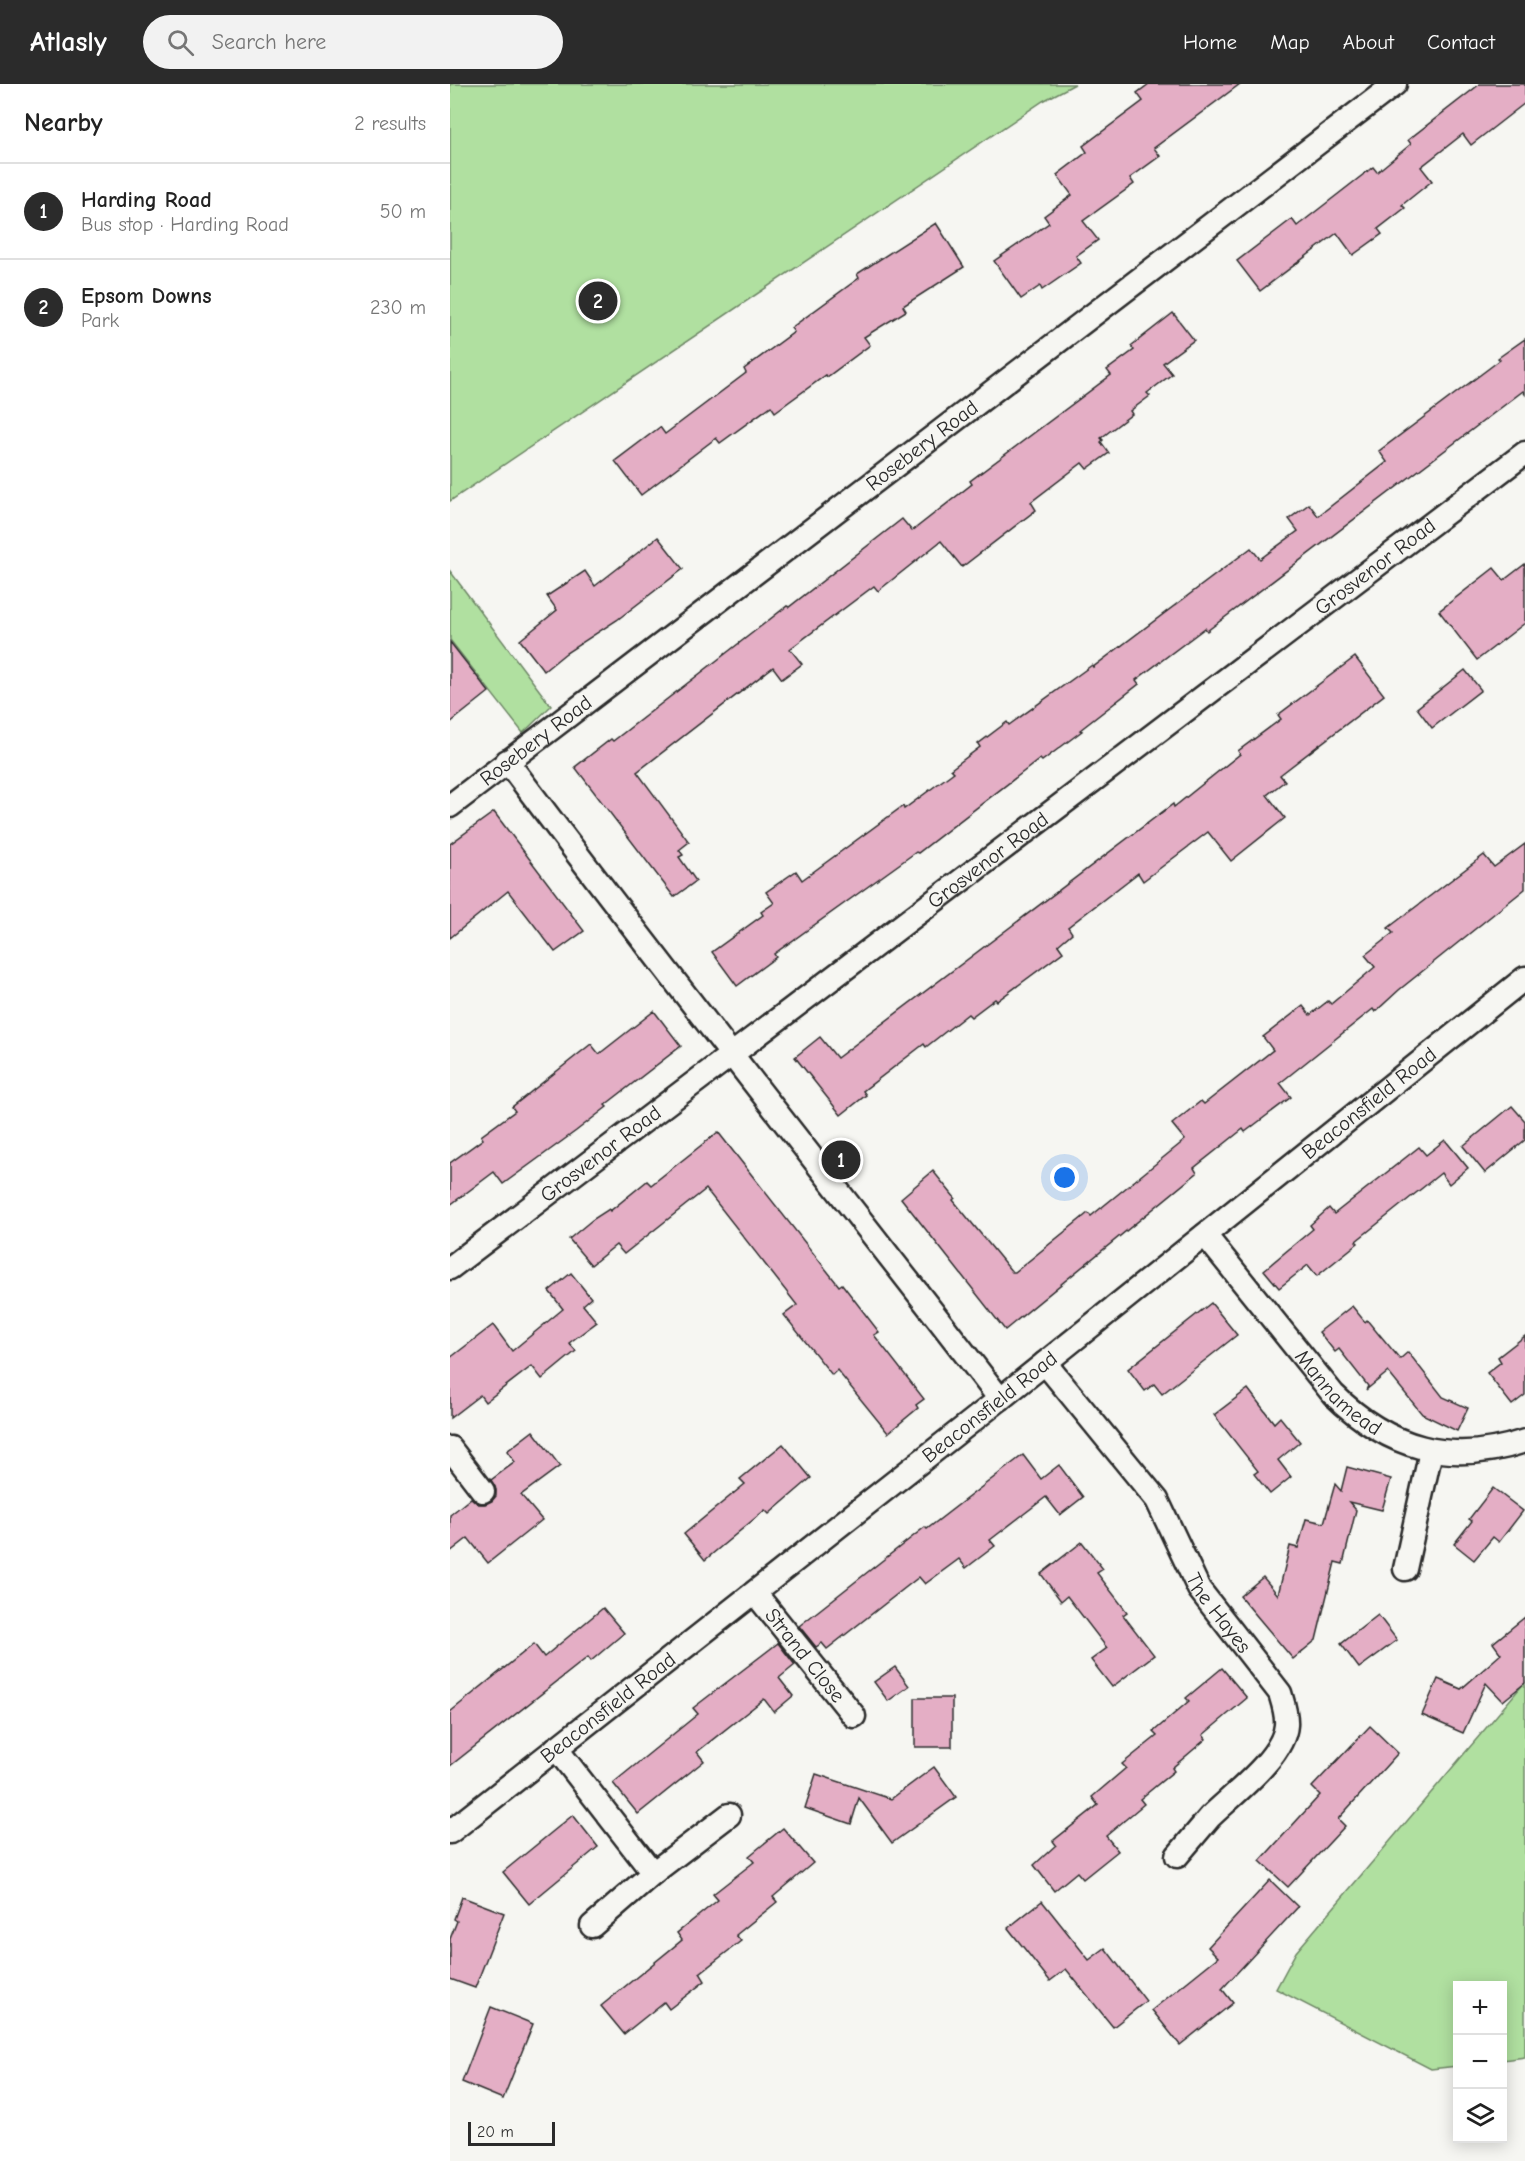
<!DOCTYPE html>
<meta charset="utf-8">
<style>
body{margin:0;font-family:"Comic Neue",sans-serif;background:#f2f2f2;color:#222}
.controls{position:absolute;right:18px;bottom:18px;display:grid;overflow:hidden;border-radius:0px;box-shadow:0 3px 15px #0003}
.controls button{width:54px;height:54px;display:grid;place-items:center;padding:0;border:0;border-bottom:2px solid #e0e0e0;background:#fff;color:#222;font:30px sans-serif}
.scale{position:absolute;left:18px;bottom:15px;width:87px;box-sizing:border-box;padding-left:6px;border:3px solid #2b2b2b;border-top:0;font-size:16px;line-height:21px;white-space:nowrap;color:#2b2b2b;-webkit-text-stroke:4px #f6f6f2;paint-order:stroke}
.you{position:absolute;left:615px;top:1094px;width:21px;height:21px;margin:-15px;border:4px solid #fff;border-radius:50%;background:#1a73e8;box-shadow:0 0 0 9px #1a73e833}
.badge{display:grid;place-items:center;width:39px;height:39px;border-radius:50%;background:#2b2b2b;color:#fff;font-size:20px;font-weight:700}
.pin{position:absolute;translate:-50% -50%;border:3px solid #fff;box-shadow:0 2px 6px #0006}
.list{margin:0;padding:0;list-style:none}
h2{display:flex;justify-content:space-between;align-items:center;height:78px;margin:0;padding:0 24px;font-size:26px}
h2 small{font-size:20px;font-weight:400;color:#767676}
.list li{display:grid;grid-template-columns:39px 1fr auto;gap:18px;align-items:center;box-sizing:border-box;height:96px;padding:0 24px;border-top:2px solid #e0e0e0}
.list b{display:block;font-size:22px;white-space:nowrap}
.list p{margin:0;font-size:20px;white-space:nowrap;color:#767676}
.list em{font-size:20px;font-style:normal;color:#767676}
.icon{flex:none;width:33px;height:33px;fill:none;stroke:currentColor;stroke-width:2;stroke-linecap:round;stroke-linejoin:round}
.map{position:relative;flex:none;width:1075px;height:2077px;overflow:hidden}
header{display:flex;align-items:center;gap:36px;box-sizing:border-box;height:84px;padding:0 30px;background:#2b2b2b;color:#fff}
header strong{font-size:28px}
nav{display:flex;gap:33px;margin-inline-start:auto;font-size:21px}
.search{width:420px;height:54px;background:#f2f2f2;display:flex;align-items:center;gap:15px;box-sizing:border-box;padding:0 21px;border-radius:33px;color:#767676;font-size:22px}
main{display:flex}
aside{flex:1;background:#fff}
.map>svg:first-child{display:block}
.green{fill:#b0e0a0;stroke:#6e8666;stroke-width:1.5}
.building{fill:#e4aec5;stroke:#2b2b2b;stroke-width:1.5}
.lines{fill:none;stroke-linecap:round;stroke-linejoin:round}
.minor-casing{stroke:#2b2b2b;stroke-width:27}
.minor{stroke:#f6f6f2;stroke-width:22}
.labels{text-anchor:middle;stroke-width:4.5;stroke-linejoin:round;paint-order:stroke}
.street-label{font-size:21px;fill:#2b2b2b;stroke:#f6f6f2}
</style>
<header>
<strong>Atlasly</strong>
<div class="search"><svg class="icon" aria-label="search" viewBox="0 0 24 24"><circle cx="10" cy="10" r="6"/><path d="M15 15l6 6"/></svg>Search here</div>
<nav><a>Home</a><a>Map</a><a>About</a><a>Contact</a></nav>
</header>
<main>
<aside>
<h2>Nearby<small>2 results</small></h2>
<ul class="list">
<li><span class="badge">1</span><div><b>Harding Road</b><p>Bus stop · Harding Road</p></div><em>50 m</em></li>
<li><span class="badge">2</span><div><b>Epsom Downs</b><p>Park</p></div><em>230 m</em></li>
</ul>
</aside>
<div class="map">
<svg width="1075" height="2077" viewBox="0 0 1075 2077">
<rect width="100%" height="100%" fill="#f6f6f2"/>
<filter id="ink" filterUnits="userSpaceOnUse"><feTurbulence type="fractalNoise" baseFrequency=".0167" numOctaves="2"/><feDisplacementMap in="SourceGraphic" scale="12" xChannelSelector="R" yChannelSelector="G"/><feConvolveMatrix kernelMatrix="1 2 1 2 8 2 1 2 1" color-interpolation-filters="sRGB"/></filter>
<g filter="url(#ink)">
<g class="green">
<polygon points="0,0 625,0 593,17 0,417"/>
<polygon points="0,487 101,622 73,649 0,556"/>
<polygon points="1075,1598 1075,1973 1053,1976 1052,1902 1008,1902 1007,1982 981,1985 826,1905 846,1868"/>
</g>
<g class="building">
<polygon points="699,0 790,0 704,64 710,72 680,94 684,100 633,137 648,156 626,172 631,179 592,206 590,202 571,215 544,177 599,139 594,132 622,111 607,91 637,68 633,62 693,17 687,9"/>
<polygon points="1030,0 1075,0 1075,19 1021,61 1013,50 971,83 982,97 952,121 955,124 928,145 932,150 903,171 887,149 810,207 787,177 842,135 847,142 923,83 927,88 961,60 958,56"/>
<polygon points="486,139 514,183 453,222 456,227 414,253 420,261 377,293 376,291 325,328 321,322 270,359 266,354 191,411 165,377 210,343 215,350 296,289 294,285 344,248 341,244 409,194 407,190"/>
<polygon points="723,229 744,256 713,279 722,290 697,309 700,312 680,327 682,330 651,354 653,356 651,358 659,369 637,385 632,379 581,418 586,426 512,483 491,457 428,507 424,502 340,565 352,580 332,595 323,583 187,688 239,758 229,766 233,771 229,773 246,797 224,813 125,683 161,655 163,657 337,522 339,523 452,435 462,447 522,400 520,397 661,291 657,286 684,266 681,262"/>
<polygon points="1075,255 1075,310 1073,307 757,547 755,544 686,596 689,600 630,646 632,647 592,677 590,675 468,769 466,768 324,870 326,873 287,902 262,868 313,831 311,828 324,819 316,808 346,787 352,796 453,722 454,725 504,688 501,685 530,663 528,660 557,638 559,641 642,581 643,583 801,464 810,475 848,447 839,435 859,420 868,432 937,378 929,367 1050,276 1048,274"/>
<polygon points="208,453 233,485 167,536 116,569 94,587 70,556 107,526 97,512 135,487 145,502"/>
<polygon points="1075,480 1075,539 1027,576 989,527 1044,484 1054,496"/>
<polygon points="0,558 39,608 0,639"/>
<polygon points="905,573 934,611 830,691 835,697 817,711 835,734 781,777 758,748 693,797 688,789 618,843 622,849 608,861 613,868 547,917 545,915 521,933 518,930 476,963 474,960 413,1007 416,1011 391,1031 345,973 370,953 387,974 723,720 724,723 790,670 788,667 831,635 828,631"/>
<polygon points="1015,586 1031,606 982,644 967,624"/>
<polygon points="44,728 134,847 105,868 58,807 0,854 0,760"/>
<polygon points="1075,760 1075,805 949,906 925,928 923,925 830,999 841,1013 795,1048 793,1045 744,1084 747,1089 555,1246 451,1114 483,1087 505,1114 503,1116 562,1188 565,1188 638,1129 641,1132 735,1056 722,1040 751,1017 754,1020 823,966 813,953 853,922 860,931 878,917 881,920 925,883 915,871 943,849 938,844 1034,771 1044,783"/>
<polygon points="204,927 231,962 155,1021 157,1023 126,1047 53,1100 44,1088 0,1121 0,1079 33,1055 31,1052 65,1027 62,1023 141,960 149,970"/>
<polygon points="1062,1022 1075,1037 1075,1056 1035,1089 1013,1062"/>
<polygon points="268,1048 389,1202 392,1200 429,1248 424,1251 474,1315 466,1321 468,1324 438,1349 387,1286 382,1291 334,1231 347,1221 256,1105 174,1170 166,1161 141,1181 119,1155 142,1136 159,1125 160,1127 197,1097 201,1101"/>
<polygon points="995,1056 1018,1084 999,1100 991,1089 906,1157 908,1159 867,1192 858,1181 829,1204 814,1186 863,1145 860,1141 879,1124 884,1130 969,1063 976,1071"/>
<polygon points="121,1189 141,1214 133,1221 147,1238 119,1259 126,1267 92,1295 82,1282 35,1318 30,1311 0,1334 0,1274 43,1241 62,1267 113,1225 99,1207"/>
<polygon points="761,1219 787,1251 712,1310 704,1300 695,1307 678,1285"/>
<polygon points="902,1222 915,1238 917,1236 930,1252 930,1251 950,1275 958,1268 993,1313 1018,1324 1007,1347 972,1330 938,1288 916,1306 918,1302 889,1265 885,1268 869,1248"/>
<polygon points="1075,1252 1075,1311 1062,1321 1037,1289 1051,1278 1048,1273"/>
<polygon points="798,1305 824,1339 830,1333 850,1358 828,1376 841,1393 820,1410 804,1390 808,1387 764,1331"/>
<polygon points="83,1347 110,1382 71,1411 92,1436 38,1479 18,1454 0,1468 0,1431 21,1414 28,1420 35,1420 42,1417 46,1412 46,1406 41,1396 65,1378 57,1367"/>
<polygon points="333,1360 361,1394 319,1430 315,1426 255,1476 234,1450 295,1400 290,1395"/>
<polygon points="573,1371 591,1395 609,1381 633,1413 610,1431 596,1413 540,1456 545,1462 516,1484 509,1475 475,1500 469,1493 377,1565 372,1559 366,1563 349,1542 475,1443 477,1445"/>
<polygon points="897,1383 941,1395 932,1426 899,1418 906,1426 893,1480 885,1478 866,1556 843,1575 790,1512 813,1493 828,1511 840,1462 848,1464 856,1435 874,1439 885,1400 891,1407"/>
<polygon points="1043,1404 1073,1427 1049,1458 1043,1453 1024,1476 1004,1460 1022,1437 1019,1435"/>
<polygon points="632,1458 653,1485 647,1489 677,1528 673,1531 704,1571 662,1603 641,1576 657,1564 617,1512 611,1517 591,1490"/>
<polygon points="153,1524 174,1549 141,1577 138,1573 0,1682 0,1628 84,1560 94,1573"/>
<polygon points="928,1531 947,1556 909,1584 891,1560"/>
<polygon points="1075,1533 1075,1599 1053,1617 1036,1599 1013,1649 972,1631 988,1595 1011,1605 1051,1570 1043,1559"/>
<polygon points="328,1559 345,1581 329,1594 343,1612 324,1628 314,1615 247,1668 254,1677 188,1730 163,1699 248,1630 243,1624"/>
<polygon points="445,1583 459,1602 438,1617 424,1598"/>
<polygon points="772,1584 797,1614 753,1651 756,1655 722,1684 724,1687 690,1715 694,1720 656,1752 668,1767 633,1795 627,1788 604,1807 584,1781 606,1761 603,1757 648,1721 642,1713 676,1684 672,1680 707,1652 703,1648 739,1617 736,1614"/>
<rect x="465" y="1614" width="37" height="49"/>
<polygon points="920,1642 948,1669 888,1735 895,1742 838,1803 810,1777 870,1711 862,1703"/>
<polygon points="484,1683 506,1713 442,1759 409,1714 401,1740 355,1724 366,1690 441,1715"/>
<polygon points="123,1731 148,1763 79,1820 53,1788"/>
<polygon points="333,1744 363,1779 323,1813 327,1818 286,1851 291,1857 250,1889 255,1897 219,1925 214,1918 174,1950 151,1922 232,1856 227,1849 268,1816 263,1810 304,1778 299,1772"/>
<polygon points="820,1796 848,1823 772,1905 783,1919 730,1961 702,1926 768,1873 758,1863"/>
<polygon points="12,1813 54,1829 25,1904 0,1895 0,1855 7,1837 4,1835"/>
<polygon points="592,1817 639,1876 655,1864 696,1917 663,1943 616,1885 600,1897 558,1844"/>
<polygon points="41,1923 83,1940 53,2015 12,1998"/>
</g>
<g class="lines">
<g class="minor-casing">
<g id="minor">
<path d="M57,677C218,893 386,1102 550,1315"/>
<path id="s1" d="M0,722L945,0"/>
<path id="s2" d="M755,1151L883,1310C939,1365 1000,1382 1075,1357"/>
<path id="s3" d="M0,1184L1075,369"/>
<path id="s4" d="M595,1279L707,1416L749,1505L830,1609C833,1619 837,1630 836,1641C834,1673 781,1712 760,1733C749,1746 738,1759 727,1772"/>
<polyline points="0,1364 33,1407"/>
<polyline points="955,1485 981,1367"/>
<path id="s5" d="M305,1509L404,1632"/>
<polyline points="106,1664 203,1789"/>
<path id="s6" d="M0,1748L550,1315L1075,894"/>
<polyline points="142,1842 203,1789 279,1731"/>
</g>
</g>
<use href="#minor" class="minor"/>
</g>
</g>
<g class="labels">
<g class="street-label">
<text dy="7" stroke="none"><textPath href="#s1" startOffset="594">Rosebery Road</textPath></text>
<text dy="7" stroke="none"><textPath href="#s3" startOffset="1161">Grosvenor Road</textPath></text>
<text dy="7" stroke="none"><textPath href="#s1" startOffset="108">Rosebery Road</textPath></text>
<text dy="7" stroke="none"><textPath href="#s3" startOffset="675">Grosvenor Road</textPath></text>
<text dy="7" stroke="none"><textPath href="#s6" startOffset="1173">Beaconsfield Road</textPath></text>
<text dy="7" stroke="none"><textPath href="#s3" startOffset="189">Grosvenor Road</textPath></text>
<text dy="7" stroke="none"><textPath href="#s2" startOffset="207">Mannamead</textPath></text>
<text dy="7" stroke="none"><textPath href="#s6" startOffset="687">Beaconsfield Road</textPath></text>
<text dy="7" stroke="none"><textPath href="#s4" startOffset="306">The Hayes</textPath></text>
<text dy="7" stroke="none"><textPath href="#s5" startOffset="80">Strand Close</textPath></text>
<text dy="7" stroke="none"><textPath href="#s6" startOffset="201">Beaconsfield Road</textPath></text>
</g>
</g>
</svg>
<div class="controls">
<button>+</button>
<button>−</button>
<button><svg class="icon" aria-label="layers" viewBox="0 0 24 24"><path d="M12 4l9 5-9 5-9-5zM3 14l9 5 9-5"/></svg></button>
</div>
<div class="scale">20 m</div>
<div class="you"></div>
<div class="pin badge" style="left:391px;top:1076px">1</div>
<div class="pin badge" style="left:148px;top:217px">2</div>
</div>
</main>
